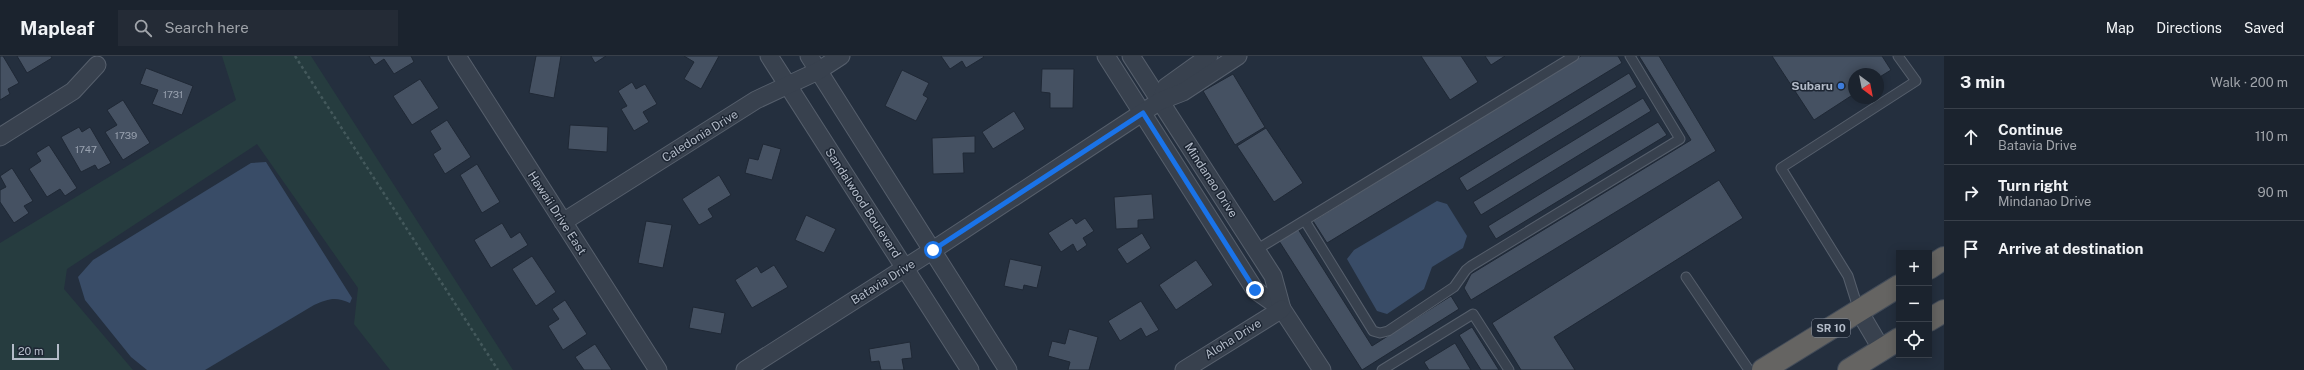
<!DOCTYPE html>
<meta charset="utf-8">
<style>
body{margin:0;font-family:"Public Sans",sans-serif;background:#242b36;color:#f1f3f6}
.controls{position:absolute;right:12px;bottom:12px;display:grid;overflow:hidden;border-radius:0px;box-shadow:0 2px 10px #0003}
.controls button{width:36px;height:36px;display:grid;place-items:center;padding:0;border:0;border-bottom:1px solid #39404a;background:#1b232e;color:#f1f3f6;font:20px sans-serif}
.compass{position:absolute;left:1848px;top:12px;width:36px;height:36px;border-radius:50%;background:#1b232e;box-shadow:0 2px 10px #0003;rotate:148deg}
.scale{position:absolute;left:12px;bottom:10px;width:47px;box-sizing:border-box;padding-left:4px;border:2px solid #b4bcc9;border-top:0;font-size:11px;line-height:14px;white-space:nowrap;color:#b4bcc9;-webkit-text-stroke:3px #1d2633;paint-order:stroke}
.stop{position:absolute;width:12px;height:12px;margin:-9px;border:3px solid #1a73e8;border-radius:50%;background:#fff}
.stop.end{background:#1a73e8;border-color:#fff;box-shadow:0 1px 4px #0008}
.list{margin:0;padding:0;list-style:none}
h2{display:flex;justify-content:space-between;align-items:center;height:52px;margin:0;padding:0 16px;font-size:17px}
h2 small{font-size:13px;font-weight:400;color:#a0a4aa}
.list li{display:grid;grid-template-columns:26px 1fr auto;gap:12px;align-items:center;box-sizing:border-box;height:56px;padding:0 16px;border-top:1px solid #39404a}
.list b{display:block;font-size:15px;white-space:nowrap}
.list p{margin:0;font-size:13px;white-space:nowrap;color:#a0a4aa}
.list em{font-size:13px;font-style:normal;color:#a0a4aa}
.icon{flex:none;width:22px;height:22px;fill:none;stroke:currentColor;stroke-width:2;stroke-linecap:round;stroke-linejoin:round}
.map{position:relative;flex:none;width:1944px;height:314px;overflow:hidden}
header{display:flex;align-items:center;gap:24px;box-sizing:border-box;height:56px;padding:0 20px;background:#1b232e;border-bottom:1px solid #39404a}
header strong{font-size:19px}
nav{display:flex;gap:22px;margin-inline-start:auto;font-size:14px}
.search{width:280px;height:36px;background:#242b36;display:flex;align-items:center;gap:10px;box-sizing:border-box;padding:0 14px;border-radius:0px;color:#a0a4aa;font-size:15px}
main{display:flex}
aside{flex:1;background:#1b232e}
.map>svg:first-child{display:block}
.green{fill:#263c3f}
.water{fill:#394c67}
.building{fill:#455162;stroke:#1f2835}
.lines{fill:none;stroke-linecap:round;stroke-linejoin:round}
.service-casing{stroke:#565f6c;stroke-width:11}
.minor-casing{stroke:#565f6c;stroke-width:19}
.trunk-casing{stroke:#434c59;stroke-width:24}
.path{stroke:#44595c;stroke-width:2.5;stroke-dasharray:3 3;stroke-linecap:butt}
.service{stroke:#38414e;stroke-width:9}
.minor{stroke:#38414e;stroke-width:17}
.trunk{stroke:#656462;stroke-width:22}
.route{stroke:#1a73e8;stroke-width:5}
.shop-dot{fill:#3f7fe0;stroke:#1d2633;stroke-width:1.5}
.labels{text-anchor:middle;stroke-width:3;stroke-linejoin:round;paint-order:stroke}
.number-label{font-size:10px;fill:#98a1af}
.shield{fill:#1d2633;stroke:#878f9c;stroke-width:1}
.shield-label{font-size:11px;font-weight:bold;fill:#b4bcc9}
.poi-label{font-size:12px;font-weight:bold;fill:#b4bcc9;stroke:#1d2633;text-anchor:end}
.street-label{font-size:12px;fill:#b4bcc9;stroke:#1d2633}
</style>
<header>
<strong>Mapleaf</strong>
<div class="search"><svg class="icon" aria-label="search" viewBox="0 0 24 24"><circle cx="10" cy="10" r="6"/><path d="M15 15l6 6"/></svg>Search here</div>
<nav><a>Map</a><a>Directions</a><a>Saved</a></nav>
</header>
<main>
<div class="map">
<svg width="1944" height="314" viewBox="0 0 1944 314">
<rect width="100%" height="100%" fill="#242f3e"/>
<polygon class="green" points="222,0 311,0 513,314 390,314 354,268 358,232 257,88 67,213 64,233 133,314 0,314 0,187 236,44"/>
<g class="water">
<path d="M266,106L352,242L350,247C335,240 328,243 314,249L205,314H147L131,301L85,244L78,221L93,204L251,107Z"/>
<polygon points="1437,145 1447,148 1467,180 1463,192 1432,211 1424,233 1387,258 1377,255 1347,203 1354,194"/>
</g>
<g class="building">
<polygon points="0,0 3,0 19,27 8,33 10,38 0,44"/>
<polygon points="17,0 51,0 52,2 27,17"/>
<polygon points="369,0 411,0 414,6 394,18 384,3 375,9"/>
<polygon points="536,0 561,0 554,42 529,37"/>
<polygon points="591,0 606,0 595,7"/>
<polygon points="719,0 701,33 684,23 694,6 684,0"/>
<polygon points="941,0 983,0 984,1 966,12 962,5 950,13"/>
<polygon points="1421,0 1461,0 1478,26 1450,44"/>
<polygon points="1485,0 1505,0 1491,9"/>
<polygon points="1581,0 1618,0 1622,7 1327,187 1313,165"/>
<polygon points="1639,0 1659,0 1716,95 1471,244 1464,232 1471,218 1691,84"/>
<polygon points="1772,0 1882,0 1891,14 1878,22 1878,18 1854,18 1854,38 1814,64"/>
<polygon points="146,12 193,30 182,59 152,48 158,34 140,28"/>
<polygon points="1042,13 1074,13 1073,52 1050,52 1050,37 1041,36"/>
<polygon points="902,14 929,27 923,39 928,42 916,65 885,50"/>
<polygon points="1629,17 1637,31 1467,135 1459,122"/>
<polygon points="1233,18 1265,71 1235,89 1203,35"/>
<polygon points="420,23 439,52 412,69 393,40"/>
<polygon points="632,26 636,33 645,28 657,48 643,56 649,66 634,75 621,53 627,50 618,35"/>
<polygon points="1643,42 1651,55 1481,159 1473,146"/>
<polygon points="123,44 150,87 123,104 105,76 117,69 107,54"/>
<polygon points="1014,55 1025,73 993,93 982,76"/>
<polygon points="447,64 471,101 445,118 433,98 441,93 430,75"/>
<polygon points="1658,66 1667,79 1496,183 1488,170"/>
<polygon points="570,69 608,71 607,96 568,93"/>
<polygon points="79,71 82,76 90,71 111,107 98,114 95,109 81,116 61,81"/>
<polygon points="1266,72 1303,127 1274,146 1237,90"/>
<polygon points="975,80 975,97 963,97 964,117 933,118 932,82"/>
<polygon points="763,88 781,93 772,124 745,117 749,102 758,104"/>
<polygon points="49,89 77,132 65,140 60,133 47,141 29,113 41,105 36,97"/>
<polygon points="477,108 500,146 482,157 460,119"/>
<polygon points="12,112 33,145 24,150 29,157 14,167 0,146 0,134 6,131 0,120"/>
<polygon points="719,119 731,139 708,153 713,161 699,169 682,143"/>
<polygon points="1719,124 1743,162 1554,281 1575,314 1521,314 1492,267"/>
<polygon points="1152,138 1154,163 1138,164 1138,172 1116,173 1114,141"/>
<polygon points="806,159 836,173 824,197 795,184"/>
<polygon points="1072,162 1076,168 1085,162 1094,175 1083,182 1087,189 1077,196 1073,188 1061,196 1048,177"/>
<polygon points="646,165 672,169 663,212 638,207"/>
<polygon points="502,167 511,182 520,176 528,189 491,212 474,184"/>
<polygon points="1298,173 1372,290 1451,240 1459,253 1362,314 1279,185"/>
<polygon points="1142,177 1151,192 1127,208 1117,193"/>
<polygon points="532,200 556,236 536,250 512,213"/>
<polygon points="1010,203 1042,210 1037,232 1024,229 1023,234 1004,230"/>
<polygon points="1196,204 1213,229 1176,254 1159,229"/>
<polygon points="774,209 788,231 752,252 735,224 757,210 761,217"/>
<polygon points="565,244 587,278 563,294 548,270 559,263 552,253"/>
<polygon points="1141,245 1159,274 1146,281 1141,272 1120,285 1108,265"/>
<polygon points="693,251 725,257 721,278 689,272"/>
<polygon points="1472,271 1499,314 1481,314 1459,279"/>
<polygon points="1069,273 1098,281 1089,314 1068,314 1070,306 1048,300 1052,285 1065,288"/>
<polygon points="910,286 912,302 902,303 904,314 881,314 879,305 871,306 869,293"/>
<polygon points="1455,287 1471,314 1429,314 1424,306"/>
<polygon points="595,288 612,314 584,314 575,301"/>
</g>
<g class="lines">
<g class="service-casing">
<g id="service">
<polyline points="1305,165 1373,275 1380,277 1388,275 1454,231 1466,214 1471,210 1680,83 1630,0"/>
<polyline points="1256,194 1574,0"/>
<polyline points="1686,221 1749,314"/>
<polyline points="1859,255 1848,220 1781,112 1916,25 1898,0"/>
<polyline points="1382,314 1473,258 1509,314"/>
</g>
</g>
<g class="minor-casing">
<g id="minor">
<polyline points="457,0 658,314"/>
<polyline points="769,0 970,314"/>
<polyline points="809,0 1008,314"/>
<polyline points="1106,0 1255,234 1282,253"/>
<polyline points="1131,0 1273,220 1282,253 1322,314"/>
<polyline points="1160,45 1166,31 1209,0"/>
<polyline points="0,81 73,35 97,9"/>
<polyline points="563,166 756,44 818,15 841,0"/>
<polyline points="1859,255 1882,294"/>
<polyline points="745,314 933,194 1160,45 1183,36 1238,0"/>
<polyline points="1184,314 1282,253"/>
</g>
</g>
<g class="trunk-casing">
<g id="trunk">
<polyline points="1929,212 1944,202"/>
<polyline points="1929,264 1944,255"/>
<polyline points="1763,314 1899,230"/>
<polyline points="1849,314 1899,283"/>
</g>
</g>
<polyline class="path" points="295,0 498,314"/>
<use href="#service" class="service"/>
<use href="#minor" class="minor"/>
<use href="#trunk" class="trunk"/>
</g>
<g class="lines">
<polyline class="route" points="933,194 1143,57 1255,234"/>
</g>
<circle class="shop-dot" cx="1841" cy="30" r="4"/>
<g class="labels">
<g class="number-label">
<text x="173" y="42">1731</text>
<text x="126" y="83">1739</text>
<text x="86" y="97">1747</text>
</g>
<rect class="shield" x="1812" y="263" width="38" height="18" rx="3"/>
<g class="shield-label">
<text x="1831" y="276">SR 10</text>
</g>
<g class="poi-label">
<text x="1833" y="34">Subaru</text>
</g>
<g class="street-label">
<text transform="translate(700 80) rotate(-32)" y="4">Caledonia Drive</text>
<text transform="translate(1211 124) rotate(57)" y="4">Mindanao Drive</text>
<text transform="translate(863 147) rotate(57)" y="4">Sandalwood Boulevard</text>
<text transform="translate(557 157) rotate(57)" y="4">Hawaii Drive East</text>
<text transform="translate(883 226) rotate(-32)" y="4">Batavia Drive</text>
<text transform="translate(1233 283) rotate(-32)" y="4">Aloha Drive</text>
</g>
</g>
</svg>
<div class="controls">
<button>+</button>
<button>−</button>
<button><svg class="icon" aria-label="locate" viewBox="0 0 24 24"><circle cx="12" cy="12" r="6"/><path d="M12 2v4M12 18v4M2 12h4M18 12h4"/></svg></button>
</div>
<svg class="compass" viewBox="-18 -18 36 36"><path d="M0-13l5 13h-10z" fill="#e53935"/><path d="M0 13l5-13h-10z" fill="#a0a4aa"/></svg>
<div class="scale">20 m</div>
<div class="stop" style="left:933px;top:194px"></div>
<div class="stop end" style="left:1255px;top:234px"></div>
</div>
<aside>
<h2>3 min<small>Walk · 200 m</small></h2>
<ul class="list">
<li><svg class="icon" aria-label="ahead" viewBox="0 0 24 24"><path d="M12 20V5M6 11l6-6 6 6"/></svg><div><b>Continue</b><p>Batavia Drive</p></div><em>110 m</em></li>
<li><svg class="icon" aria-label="right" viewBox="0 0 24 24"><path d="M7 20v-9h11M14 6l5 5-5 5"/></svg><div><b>Turn right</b><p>Mindanao Drive</p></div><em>90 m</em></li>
<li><svg class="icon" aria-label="arrive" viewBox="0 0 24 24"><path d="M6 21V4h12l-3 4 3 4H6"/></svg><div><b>Arrive at destination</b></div></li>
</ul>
</aside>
</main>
